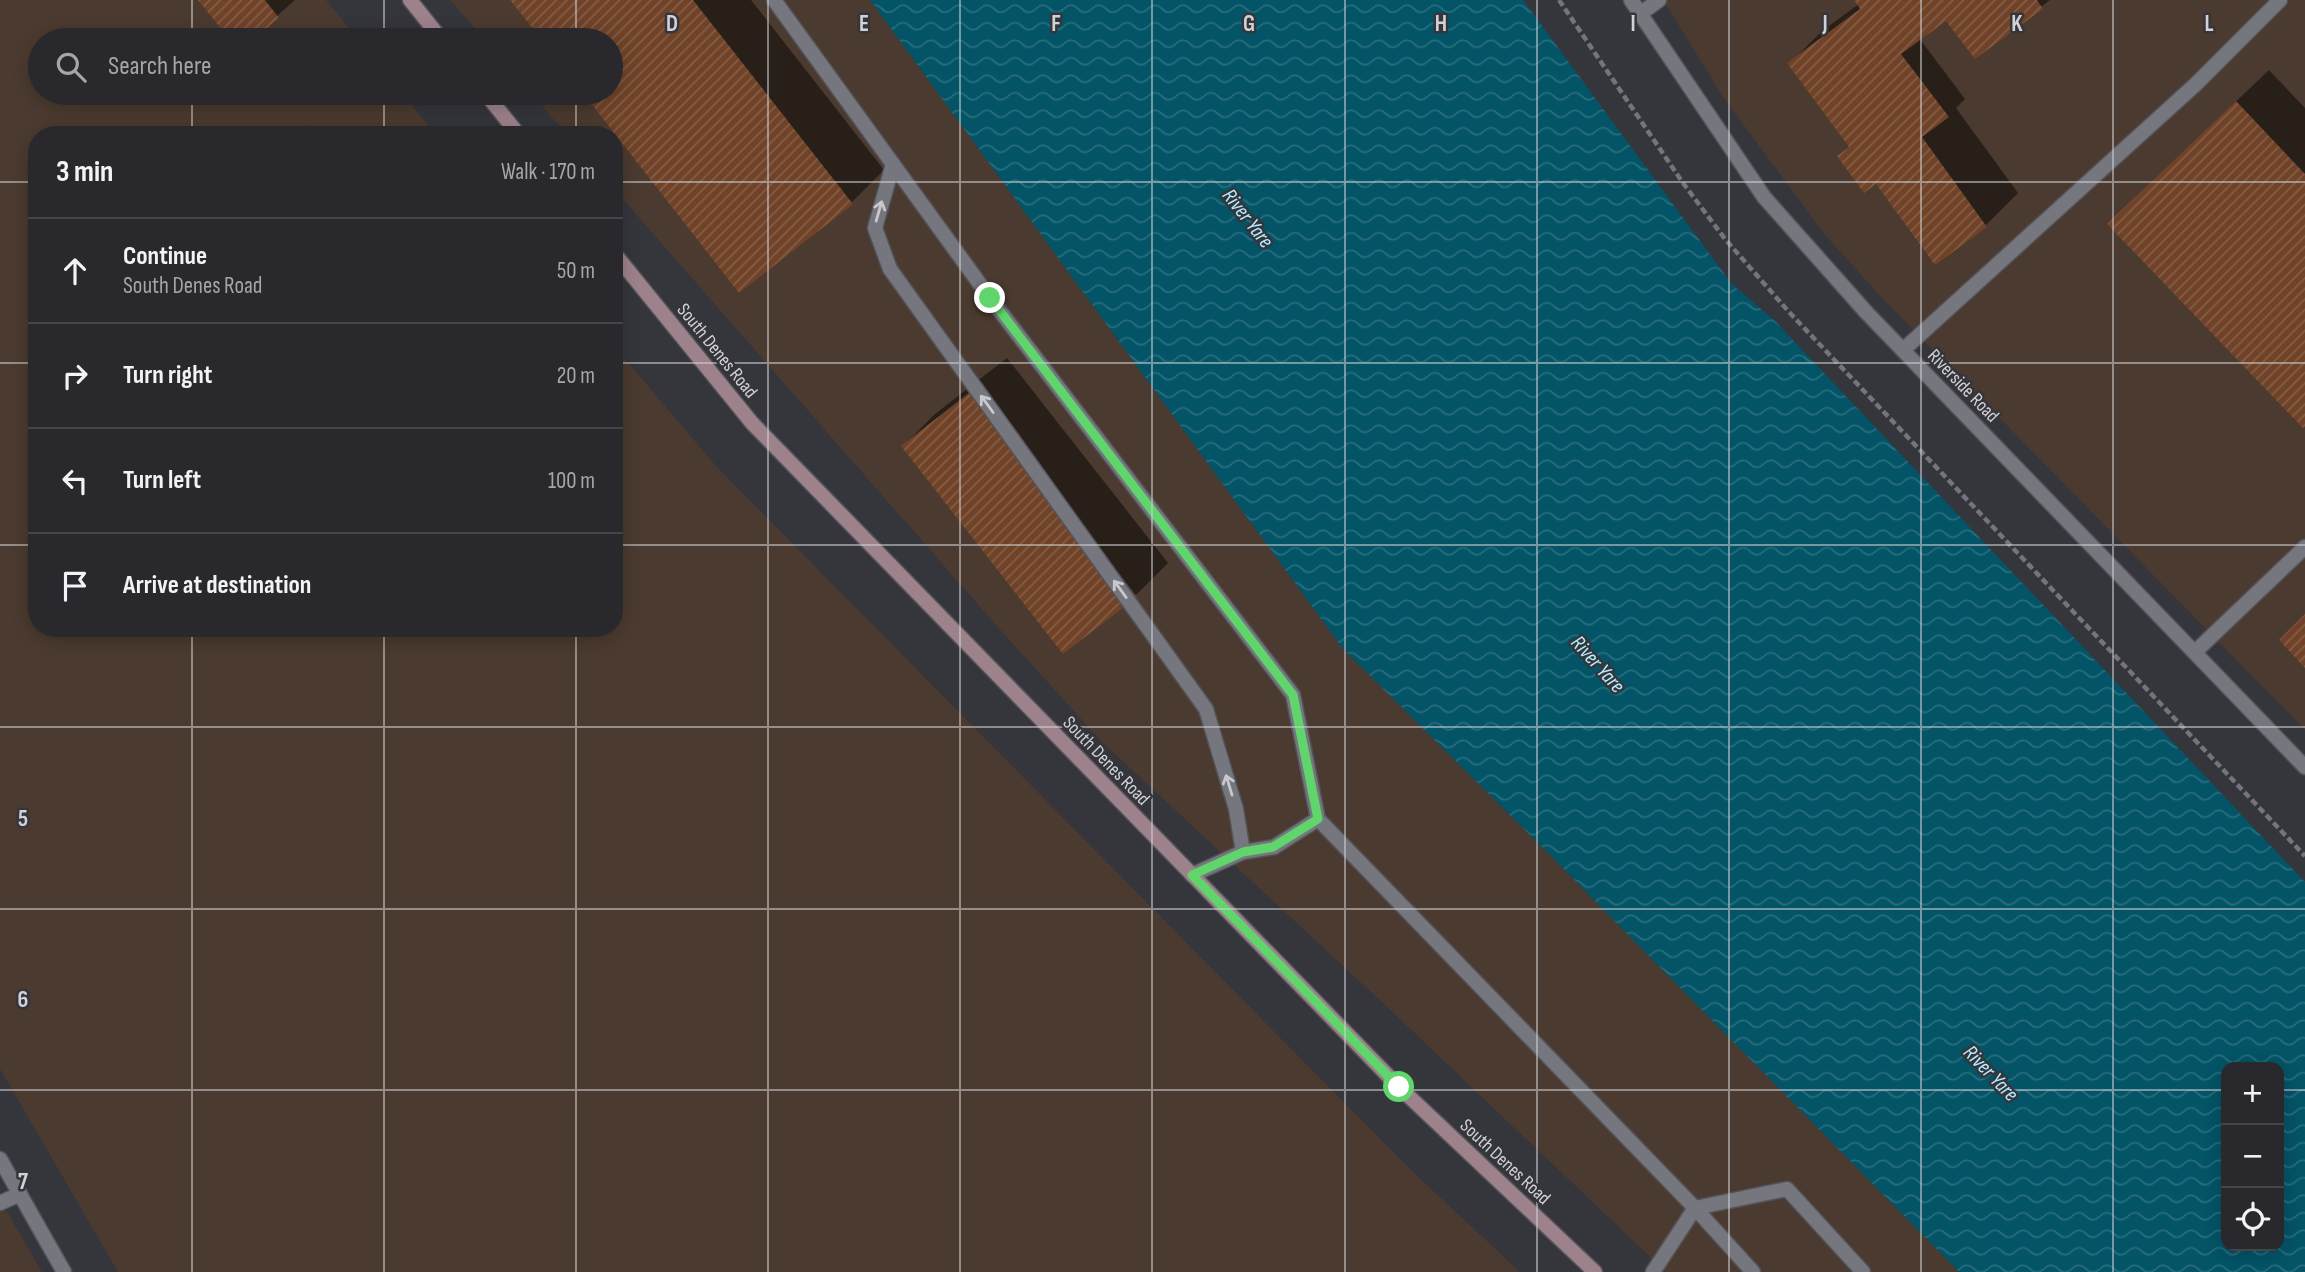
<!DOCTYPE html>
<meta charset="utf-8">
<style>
body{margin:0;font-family:"Sofia Sans Condensed",sans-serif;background:#343439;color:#f1f3f6}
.controls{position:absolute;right:21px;bottom:21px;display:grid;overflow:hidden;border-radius:14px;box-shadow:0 4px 18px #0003}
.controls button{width:63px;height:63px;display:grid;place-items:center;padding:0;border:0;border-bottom:2px solid #444449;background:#28282d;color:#f1f3f6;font:35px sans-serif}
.stop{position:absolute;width:21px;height:21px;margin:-16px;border:5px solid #5fd56b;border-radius:50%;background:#fff}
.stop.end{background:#5fd56b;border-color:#fff;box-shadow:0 2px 7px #0008}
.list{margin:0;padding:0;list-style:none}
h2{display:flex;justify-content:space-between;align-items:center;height:91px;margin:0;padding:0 28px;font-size:30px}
h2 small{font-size:23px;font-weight:400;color:#a5a6aa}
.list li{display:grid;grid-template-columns:46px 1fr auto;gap:21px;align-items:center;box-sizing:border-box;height:105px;padding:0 28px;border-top:2px solid #444449}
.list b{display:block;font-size:26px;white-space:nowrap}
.list p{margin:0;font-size:23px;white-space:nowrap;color:#a5a6aa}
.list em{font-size:23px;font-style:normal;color:#a5a6aa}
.icon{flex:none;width:38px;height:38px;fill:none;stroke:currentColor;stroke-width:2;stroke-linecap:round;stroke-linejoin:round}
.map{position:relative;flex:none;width:2305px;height:1272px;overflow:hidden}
.search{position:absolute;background:#28282d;box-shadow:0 4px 18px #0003;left:28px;top:28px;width:595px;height:77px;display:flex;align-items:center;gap:18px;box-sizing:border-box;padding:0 24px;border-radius:38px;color:#a5a6aa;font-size:26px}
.panel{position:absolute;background:#28282d;box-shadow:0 4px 18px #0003;left:28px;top:126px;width:595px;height:511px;border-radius:28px}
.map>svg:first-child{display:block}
.industrial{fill:#4b3a2f}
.water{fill:url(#water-waves);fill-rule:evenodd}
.shadow{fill:#0007}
.building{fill:url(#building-hatch)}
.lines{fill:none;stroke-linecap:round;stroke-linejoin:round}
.lane-casing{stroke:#535359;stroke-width:17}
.street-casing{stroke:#535359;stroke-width:17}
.secondary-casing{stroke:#535359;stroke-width:17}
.path{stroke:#74747a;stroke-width:4.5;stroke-dasharray:7 3.5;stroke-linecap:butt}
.lane{stroke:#76767e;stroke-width:14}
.street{stroke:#76767e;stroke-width:14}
.secondary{stroke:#9e828b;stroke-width:14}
.oneway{stroke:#c9c9cd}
.route{stroke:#5fd56b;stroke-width:9}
.grid{fill:none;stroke:#d2d2d6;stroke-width:2;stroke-opacity:0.55}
.labels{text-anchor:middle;stroke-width:5;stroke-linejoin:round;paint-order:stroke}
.street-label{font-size:19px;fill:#d2d2d6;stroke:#35353c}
.water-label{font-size:21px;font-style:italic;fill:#b4edff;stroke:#35353c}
.grid-label{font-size:23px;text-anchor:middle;font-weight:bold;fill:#d2d2d6;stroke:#35353c;stroke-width:5;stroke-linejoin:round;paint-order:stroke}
</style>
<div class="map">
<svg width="2305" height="1272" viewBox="0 0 2305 1272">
<defs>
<pattern id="water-waves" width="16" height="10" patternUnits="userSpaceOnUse" patternTransform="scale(1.75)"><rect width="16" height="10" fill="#035467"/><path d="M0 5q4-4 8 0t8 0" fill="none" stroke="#276c7c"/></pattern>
<pattern id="building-hatch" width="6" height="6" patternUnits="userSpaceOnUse" patternTransform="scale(1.75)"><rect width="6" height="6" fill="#704328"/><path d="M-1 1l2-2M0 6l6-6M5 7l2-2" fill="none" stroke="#845d46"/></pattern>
</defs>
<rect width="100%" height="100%" fill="#35353c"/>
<g class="industrial">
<polygon points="0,0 326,0 359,40 40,40 40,93 402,93 436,135 37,135 37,628 614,628 614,346 716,466 1411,1170 1520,1272 118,1272 0,1069"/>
<polygon points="450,0 870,0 1343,649 1540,845 1959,1272 1666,1272 1386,1006 1102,742 994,623 614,189 614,135 567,135 531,93 611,93 611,40 485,40"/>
<polygon points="1663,0 2305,0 2305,730 1883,299 1825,235 1725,100"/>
<polygon points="0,1200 42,1272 0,1272"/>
</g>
<path class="water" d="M870,0H1523L1731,283L1775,321L2305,882V1272H1959L1540,845L1343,649ZM2226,1067H2279V1246H2226Z"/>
<g class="shadow">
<polygon points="200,0 295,0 250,40 233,40"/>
<polygon points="513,0 751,0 884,170 851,203 739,290 585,93 611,93 611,40 544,40"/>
<polygon points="1856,0 2050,0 1975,56 1947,18 1919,38 1965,99 1956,108 2018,193 1985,226 1876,182 1839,156 1850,146 1790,63 1822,31 1859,4"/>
<polygon points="2269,70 2305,108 2305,424 2142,191"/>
<polygon points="310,125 317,135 297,135"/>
<polygon points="1007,358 1168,563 1136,595 1064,652 903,446 935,414"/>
</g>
<g class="building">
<polygon points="198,0 265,0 279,18 253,40 230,40"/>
<polygon points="510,0 693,0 853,204 739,293 583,93 611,93 611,40 542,40"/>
<polygon points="1854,0 2037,0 2043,9 1975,59 1946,21 1901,54 1949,117 1922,137 1987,227 1935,265 1876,184 1864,193 1837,156 1849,147 1787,63 1860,9"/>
<polygon points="2236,101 2305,174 2305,426 2303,428 2107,224"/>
<polygon points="974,389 1137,597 1063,654 901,446"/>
<polygon points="2305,614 2305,668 2279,640"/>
</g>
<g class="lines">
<g class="lane-casing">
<g id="lane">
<polyline points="774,0 990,298 1293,695 1318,819 1695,1208 1753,1272"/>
<polyline points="1640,14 1659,0"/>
<polyline points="893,164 875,228 890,269 1206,709 1236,809 1243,852"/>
<polyline points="1903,350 2196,84 2280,0"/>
<polyline points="2196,651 2305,547"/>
<polyline points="1192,875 1243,852 1274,847 1318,819"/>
<polyline points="0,1203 20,1194"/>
<polyline points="1653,1272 1695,1208 1787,1189 1863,1272"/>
</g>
</g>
<g class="street-casing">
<g id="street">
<polyline points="1631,0 1764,197 1866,312 2305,767"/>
<polyline points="0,1159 64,1272"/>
</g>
</g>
<g class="secondary-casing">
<g id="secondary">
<polyline points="410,0 442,40"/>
<polyline points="485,93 519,135"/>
<polyline points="614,253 752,423 1399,1087 1595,1272"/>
</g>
</g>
<polyline class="path" points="1559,0 1683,183 1725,239 1789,312 2305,856"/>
<use href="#lane" class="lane"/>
<use href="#street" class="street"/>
<use href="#secondary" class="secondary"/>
</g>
<defs><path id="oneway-shaft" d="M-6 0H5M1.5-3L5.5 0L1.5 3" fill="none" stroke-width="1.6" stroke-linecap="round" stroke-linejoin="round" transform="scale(1.75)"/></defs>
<g class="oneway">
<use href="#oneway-shaft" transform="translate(879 211) rotate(-74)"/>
<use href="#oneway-shaft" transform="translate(987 404) rotate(-126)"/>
<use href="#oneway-shaft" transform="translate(1120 589) rotate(-126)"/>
<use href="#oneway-shaft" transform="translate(1229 785) rotate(-107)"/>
</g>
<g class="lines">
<polyline class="route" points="990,298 1293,695 1318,819 1273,847 1243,852 1192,875 1399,1087"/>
</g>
<path class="grid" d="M192,0V40M384,0V40M576,0V40M768,0V1272M960,0V1272M1152,0V1272M1345,0V1272M1537,0V1272M1729,0V1272M1921,0V1272M2113,0V1272M192,93V135M384,93V135M576,93V135M0,182H37M614,182H2305M0,363H37M614,363H2305M0,545H37M614,545H2305M192,628V1272M384,628V1272M576,628V1272M0,727H2305M0,909H2305M0,1090H2226M2279,1090H2305"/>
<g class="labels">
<g class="street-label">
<text transform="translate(718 350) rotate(51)" y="7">South Denes Road</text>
<text transform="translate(1964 385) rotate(46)" y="7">Riverside Road</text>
<text transform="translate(1107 760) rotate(46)" y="7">South Denes Road</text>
<text transform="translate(1506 1161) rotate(43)" y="7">South Denes Road</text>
</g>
<g class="water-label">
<text transform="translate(1248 218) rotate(52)" y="7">River Yare</text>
<text transform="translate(1598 664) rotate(48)" y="7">River Yare</text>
<text transform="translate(1991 1073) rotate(46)" y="7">River Yare</text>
</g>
</g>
<g class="grid-label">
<text x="672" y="31">D</text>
<text x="864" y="31">E</text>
<text x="1056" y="31">F</text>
<text x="1249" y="31">G</text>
<text x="1441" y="31">H</text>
<text x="1633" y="31">I</text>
<text x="1825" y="31">J</text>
<text x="2017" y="31">K</text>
<text x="2209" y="31">L</text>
<text x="23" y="826">5</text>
<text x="23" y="1007">6</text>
<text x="23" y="1189">7</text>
</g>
</svg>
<div class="controls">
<button>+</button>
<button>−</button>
<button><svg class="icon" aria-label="locate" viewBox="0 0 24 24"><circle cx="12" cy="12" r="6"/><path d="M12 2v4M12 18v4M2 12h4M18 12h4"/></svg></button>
</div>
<div class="stop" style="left:1399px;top:1087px"></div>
<div class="stop end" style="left:990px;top:298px"></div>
<div class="search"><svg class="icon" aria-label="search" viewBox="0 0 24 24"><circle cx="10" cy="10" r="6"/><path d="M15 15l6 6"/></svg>Search here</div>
<section class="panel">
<h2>3 min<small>Walk · 170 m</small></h2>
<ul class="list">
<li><svg class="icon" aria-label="ahead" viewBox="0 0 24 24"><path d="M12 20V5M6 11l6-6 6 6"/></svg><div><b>Continue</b><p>South Denes Road</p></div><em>50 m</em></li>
<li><svg class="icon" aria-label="right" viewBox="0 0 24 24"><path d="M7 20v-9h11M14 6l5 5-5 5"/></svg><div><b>Turn right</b></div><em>20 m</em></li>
<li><svg class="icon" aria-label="left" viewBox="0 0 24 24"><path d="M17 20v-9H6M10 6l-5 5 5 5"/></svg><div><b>Turn left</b></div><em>100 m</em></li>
<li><svg class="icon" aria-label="arrive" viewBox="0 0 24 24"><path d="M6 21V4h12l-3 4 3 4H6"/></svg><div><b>Arrive at destination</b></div></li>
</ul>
</section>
</div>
